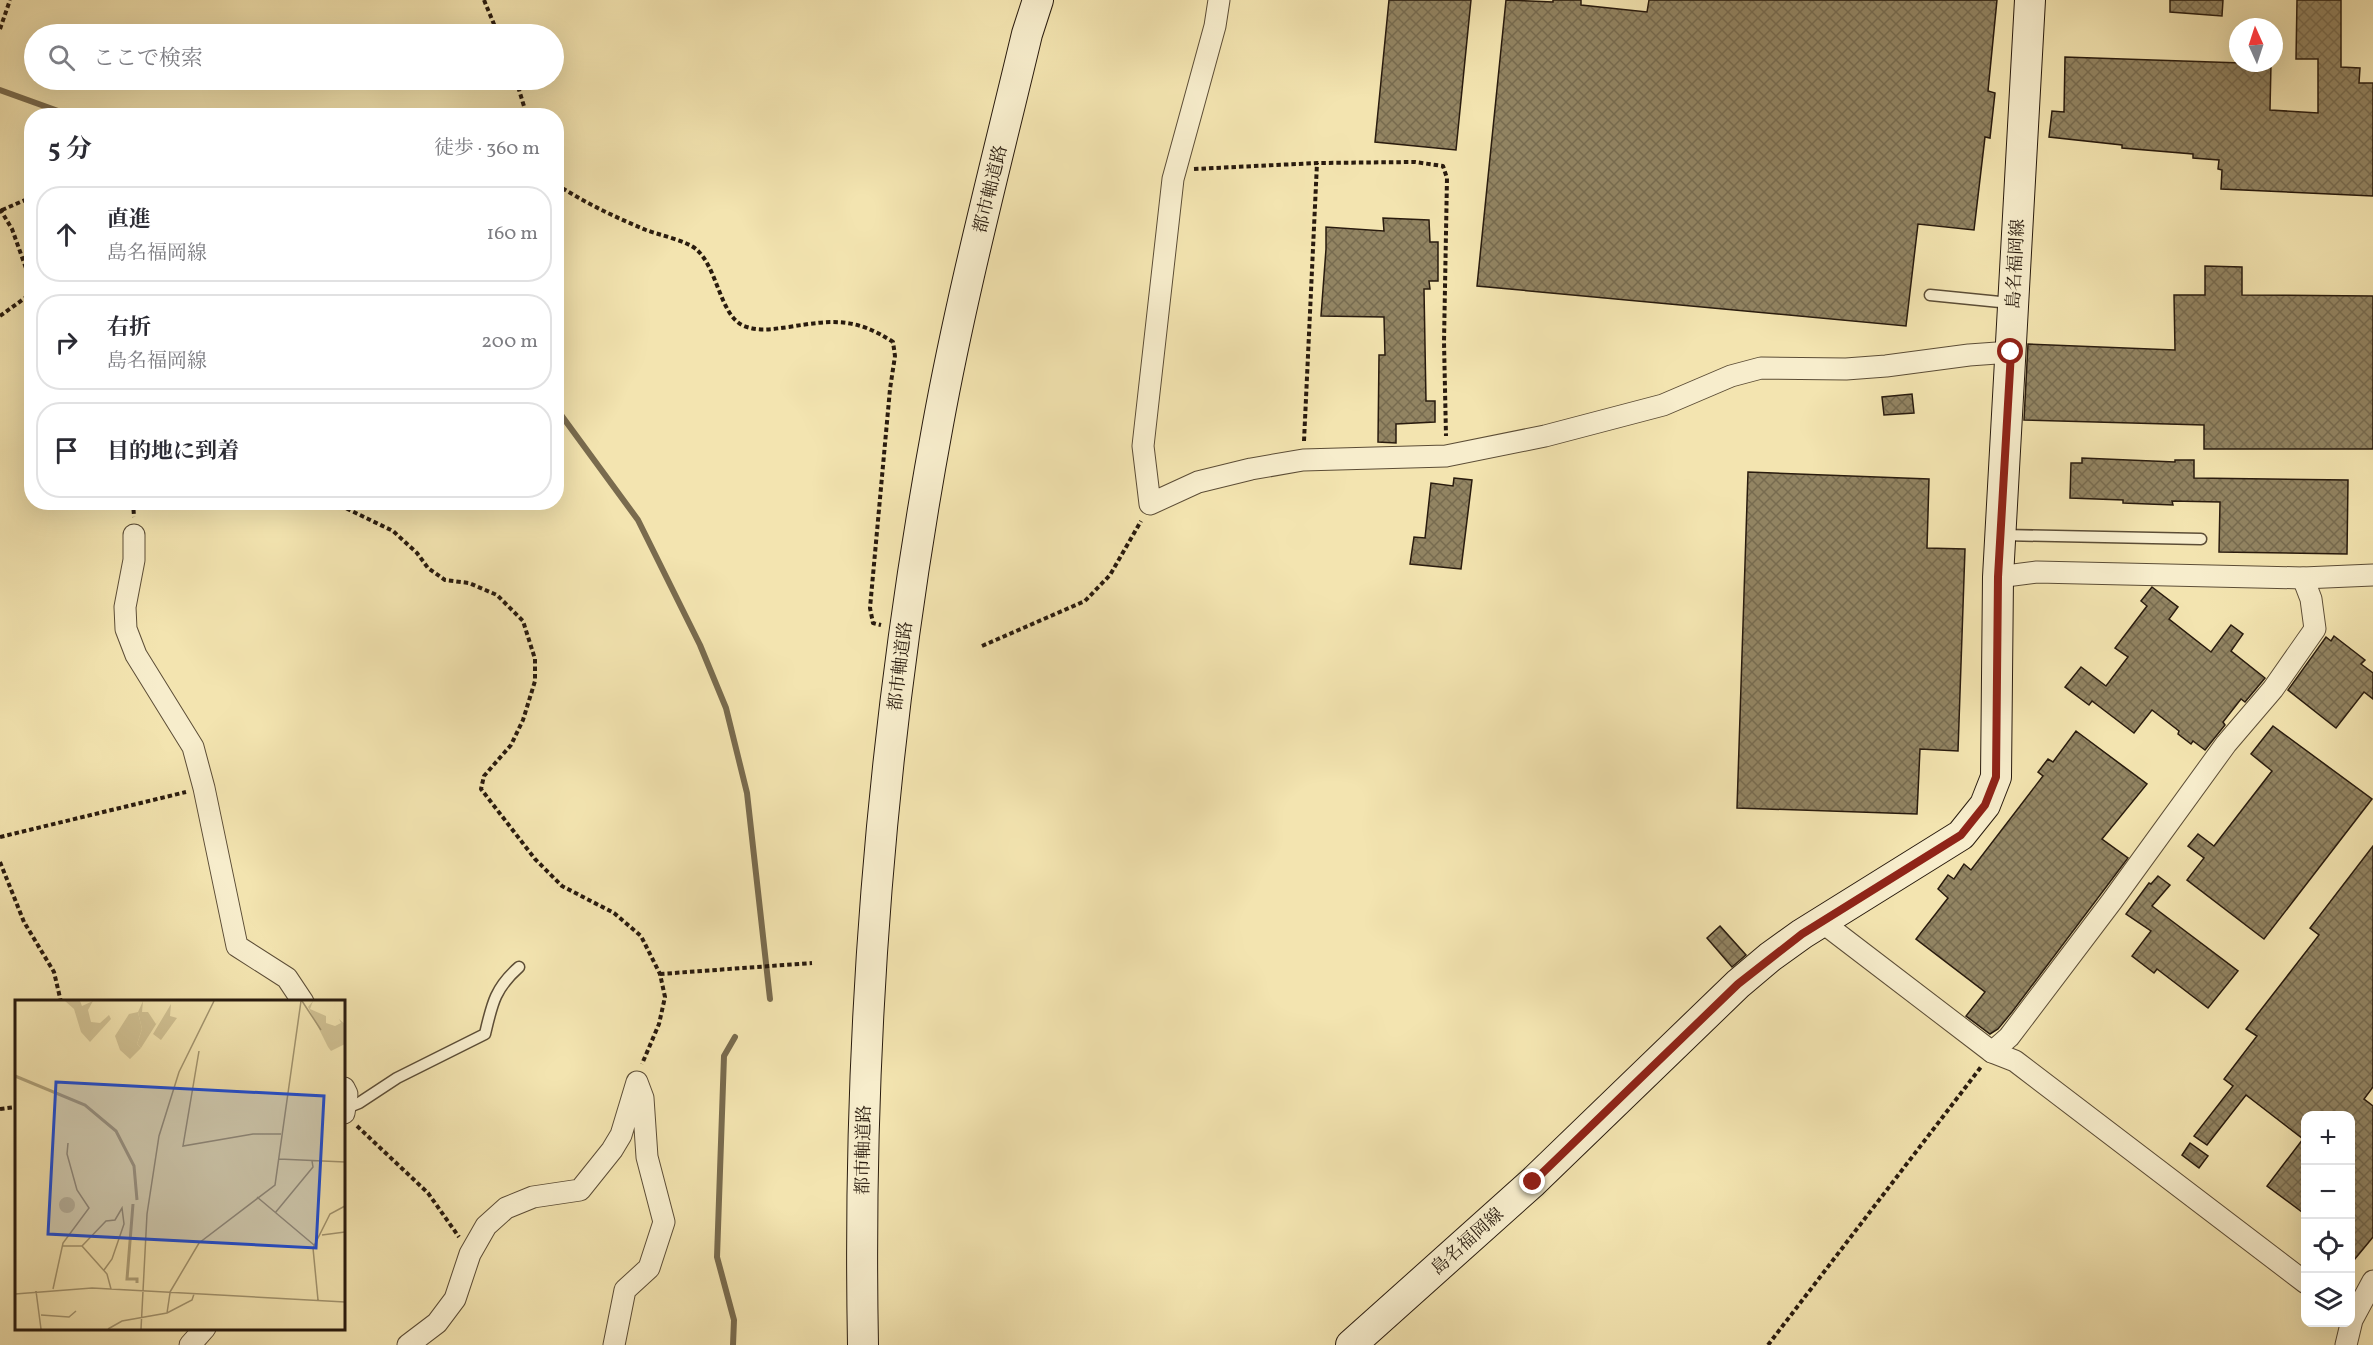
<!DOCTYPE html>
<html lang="ja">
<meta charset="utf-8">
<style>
body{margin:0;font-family:Vollkorn,"Noto Serif JP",serif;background:#f2f2f3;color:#2b2b33}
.controls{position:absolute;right:18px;bottom:18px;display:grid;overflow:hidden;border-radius:12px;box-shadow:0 6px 24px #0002}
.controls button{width:54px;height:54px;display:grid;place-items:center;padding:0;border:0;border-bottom:2px solid #e1e1e2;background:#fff;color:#2b2b33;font:30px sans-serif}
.compass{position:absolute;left:2229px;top:18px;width:54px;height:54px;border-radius:50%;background:#fff;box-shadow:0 6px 24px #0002;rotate:357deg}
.stop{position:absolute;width:18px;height:18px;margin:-14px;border:4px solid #8f2418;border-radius:50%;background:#fff}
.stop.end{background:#8f2418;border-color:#fff;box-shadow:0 2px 6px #0008}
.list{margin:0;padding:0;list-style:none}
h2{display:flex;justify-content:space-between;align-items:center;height:78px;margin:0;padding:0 24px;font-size:26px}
h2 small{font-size:20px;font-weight:400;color:#7c7c81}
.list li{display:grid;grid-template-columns:39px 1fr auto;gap:18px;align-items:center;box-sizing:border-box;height:96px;margin:0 12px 12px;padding:0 12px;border:2px solid #e1e1e2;border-radius:24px}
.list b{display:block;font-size:22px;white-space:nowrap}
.list p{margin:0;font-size:20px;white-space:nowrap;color:#7c7c81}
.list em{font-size:20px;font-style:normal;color:#7c7c81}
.icon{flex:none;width:33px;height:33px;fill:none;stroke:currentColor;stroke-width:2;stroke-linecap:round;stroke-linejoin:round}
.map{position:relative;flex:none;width:2373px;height:1345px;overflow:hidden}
.search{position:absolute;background:#fff;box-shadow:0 6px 24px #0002;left:24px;top:24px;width:540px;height:66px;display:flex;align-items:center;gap:15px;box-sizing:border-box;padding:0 21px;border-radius:33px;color:#7c7c81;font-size:22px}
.panel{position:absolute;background:#fff;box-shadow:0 6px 24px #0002;left:24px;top:108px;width:540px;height:402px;border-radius:24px}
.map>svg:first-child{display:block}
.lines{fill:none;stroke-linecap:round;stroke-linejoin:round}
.stream{stroke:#796b4e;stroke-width:6}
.building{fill:url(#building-cross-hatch);stroke:#291b0e;stroke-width:1.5}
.lane-casing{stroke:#5c4d36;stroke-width:13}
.street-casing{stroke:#5c4d36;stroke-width:23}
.secondary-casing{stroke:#291b0e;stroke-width:32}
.path{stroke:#291b0e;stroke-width:4;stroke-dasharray:4.5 3;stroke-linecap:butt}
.lane{stroke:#f7edcc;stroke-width:10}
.street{stroke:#f7edcc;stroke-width:21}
.secondary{stroke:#f7edcc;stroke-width:30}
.route{stroke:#8f2418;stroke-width:8}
.labels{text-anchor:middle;stroke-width:4.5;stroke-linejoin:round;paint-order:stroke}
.street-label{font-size:18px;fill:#291b0e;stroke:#f7edcc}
.inset-river{fill:none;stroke:#aea079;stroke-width:3}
.inset-road{fill:none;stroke:#a2946f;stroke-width:1.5}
.view{fill:#1d4ed8;fill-opacity:0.15;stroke:#1d4ed8;stroke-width:3}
.inset-edge{fill:none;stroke:#291b0e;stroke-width:3}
</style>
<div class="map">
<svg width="2373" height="1345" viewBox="0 0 2373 1345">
<defs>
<pattern id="building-cross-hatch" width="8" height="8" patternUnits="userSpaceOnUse" patternTransform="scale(1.5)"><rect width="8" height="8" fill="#928462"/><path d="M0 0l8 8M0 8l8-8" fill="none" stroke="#776b4f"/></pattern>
</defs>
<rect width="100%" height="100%" fill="#f3e4b0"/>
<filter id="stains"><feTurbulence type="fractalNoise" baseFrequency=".00333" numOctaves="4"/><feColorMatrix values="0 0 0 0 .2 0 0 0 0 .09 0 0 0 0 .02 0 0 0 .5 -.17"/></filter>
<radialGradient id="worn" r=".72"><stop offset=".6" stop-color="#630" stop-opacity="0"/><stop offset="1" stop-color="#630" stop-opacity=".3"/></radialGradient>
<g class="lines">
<g class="stream">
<polyline points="0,90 72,116"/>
<polyline points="556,408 638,520 700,645 726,708 747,793 770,999"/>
<polyline points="733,1345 734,1320 717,1257 724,1056 735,1037"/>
</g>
</g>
<g class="building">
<polygon points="1389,0 1471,0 1456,150 1375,142"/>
<polygon points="1506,0 1553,2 1553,0 1581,0 1581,5 1647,12 1649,0 1997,0 1988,91 1995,93 1990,138 1985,137 1974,230 1918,224 1906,326 1477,286"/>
<polygon points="2170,0 2223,0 2222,16 2170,12"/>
<polygon points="2297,0 2341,0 2341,67 2360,68 2359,83 2373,83 2373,196 2221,189 2222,170 2218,169 2219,160 2193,158 2193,154 2122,148 2122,145 2049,137 2052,111 2064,112 2065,57 2271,64 2270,110 2318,113 2318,59 2296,59"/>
<polygon points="1383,218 1429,220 1430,242 1438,242 1438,281 1429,281 1430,289 1424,289 1426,401 1435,401 1435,422 1396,424 1396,443 1378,442 1379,355 1385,355 1384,317 1321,316 1326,249 1326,227 1384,231"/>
<polygon points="2205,266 2242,267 2242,295 2373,296 2373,449 2204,449 2204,425 2024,420 2028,344 2175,350 2174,295 2205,295"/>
<polygon points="1912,394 1914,413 1884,415 1882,397"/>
<polygon points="2082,458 2175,462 2175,460 2194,460 2194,478 2348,480 2347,554 2219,552 2220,502 2172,501 2173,505 2123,503 2123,500 2070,498 2071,463 2082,463"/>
<polygon points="1748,472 1929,479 1927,548 1965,549 1958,751 1920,749 1917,814 1737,808"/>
<polygon points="1454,478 1472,480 1461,569 1410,564 1414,537 1425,538 1431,483 1453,486"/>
<polygon points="2152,587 2178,607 2169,619 2211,652 2231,625 2243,634 2231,651 2265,678 2245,702 2241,699 2223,722 2225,725 2205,750 2193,741 2191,744 2178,734 2179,731 2152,710 2134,733 2092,701 2089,705 2065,687 2081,667 2106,686 2128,657 2115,648 2147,606 2141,601"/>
<polygon points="2334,636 2365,660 2361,664 2373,673 2373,699 2364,692 2336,728 2288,690 2326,637 2331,641"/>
<polygon points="2273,726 2372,799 2264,939 2187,880 2204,858 2188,846 2198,834 2214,846 2272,771 2251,754"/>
<polygon points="2076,731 2147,784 2102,839 2128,858 2012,1012 1998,1029 1990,1034 1966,1016 1985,992 1916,939 1948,898 1938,889 1948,875 1954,879 1964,864 1971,870 2043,776 2038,772 2048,759 2053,762"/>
<polygon points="2373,846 2373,1087 2364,1099 2373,1106 2373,1237 2350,1265 2350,1116 2306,1116 2306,1215 2267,1186 2303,1139 2246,1095 2207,1145 2194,1136 2233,1086 2224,1079 2257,1036 2246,1029 2319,935 2310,928"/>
<polygon points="2158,876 2170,885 2152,906 2238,971 2208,1008 2157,969 2154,973 2132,956 2151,931 2126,914 2149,883 2151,884"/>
<polygon points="1720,926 1746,955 1732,967 1707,938"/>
<polygon points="2190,1143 2208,1156 2199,1168 2182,1155"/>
</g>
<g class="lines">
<g class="lane-casing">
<g id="lane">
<polyline points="1930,295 2010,303"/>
<polyline points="2003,535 2201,539"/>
<path d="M344,1109L359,1103L397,1078L485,1034C492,1004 495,988 519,967"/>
</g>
</g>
<g class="street-casing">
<g id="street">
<polyline points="1219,0 1215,26 1173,179 1143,446 1150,504 1198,482 1251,469 1303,460 1446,456 1545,436 1663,405 1731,376 1761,368 1846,369 1886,366 1969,355 2011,352"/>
<polyline points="134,535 134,560 125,607 126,629 136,655 193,747 204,788 237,946 287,978 303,1002"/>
<polyline points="1998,577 2037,572 2303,578 2373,575"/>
<polyline points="1822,922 1992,1052 2015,1061 2306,1283"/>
<polyline points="1992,1052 2009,1037 2112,901 2226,744 2273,689 2315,629 2311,599 2303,578"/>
<polyline points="344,1088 347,1094 344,1113"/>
<polyline points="190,1345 205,1328"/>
<polyline points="408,1345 437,1323 455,1299 470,1254 486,1226 506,1208 533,1197 580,1190 612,1150 621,1135 637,1082 643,1098 647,1157 664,1222 649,1268 625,1290 614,1345"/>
<polyline points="2346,1345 2352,1320 2373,1281"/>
</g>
</g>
<g class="secondary-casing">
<g id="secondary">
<path d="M863,1345C857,1037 882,727 938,424C962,293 996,164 1027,34L1038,0"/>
<polyline points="1351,1345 1533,1182 1738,984 1770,957 1802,934 1961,835 1985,805 1996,777 1998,577 2030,0"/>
</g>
</g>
<g class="path">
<polyline points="484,0 498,34"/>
<polyline points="0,29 10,0"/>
<polyline points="516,80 527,116"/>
<polyline points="1194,169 1317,163 1415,162 1443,166 1447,178 1444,342 1446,436"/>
<path d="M556,184C585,203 615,217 646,230C659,235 688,241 697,250C718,269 720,316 744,326C760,332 772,329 789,327C832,320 855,317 893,342L895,356L890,389L870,608L873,623L881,625"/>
<polyline points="0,209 12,229 32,285"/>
<polyline points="2,210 32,197"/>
<polyline points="0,316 32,293"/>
<polyline points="1304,441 1317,163"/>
<polyline points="133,502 134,517"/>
<polyline points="333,502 393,531 417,553 428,568 445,580 469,583 497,595 523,621 535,659 535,681 523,720 511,745 484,776 481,789 535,859 562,886 614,913 641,936 660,974 665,997 659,1024 642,1064"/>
<polyline points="982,646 1085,601 1110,575 1141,521"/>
<polyline points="0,837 186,792"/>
<polyline points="0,862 24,922 54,972 61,1002"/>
<polyline points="660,974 812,963"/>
<polyline points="0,1109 16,1107"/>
<polyline points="357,1126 428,1193 459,1237"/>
<polyline points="1768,1345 1981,1067"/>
</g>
<use href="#lane" class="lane"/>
<use href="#street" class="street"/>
<use href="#secondary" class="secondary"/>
</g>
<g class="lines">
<polyline class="route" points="1533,1182 1738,984 1802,934 1961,835 1985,805 1996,777 1998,577 2011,352"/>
</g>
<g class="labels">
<g class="street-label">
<text transform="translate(990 189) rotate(-76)" y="6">都市軸道路</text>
<text transform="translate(2015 264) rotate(-87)" y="6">島名福岡線</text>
<text transform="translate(900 666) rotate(-83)" y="6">都市軸道路</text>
<text transform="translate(863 1150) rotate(-89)" y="6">都市軸道路</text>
<text transform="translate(1467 1241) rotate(-42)" y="6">島名福岡線</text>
</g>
</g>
<g transform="translate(15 1000)">
<rect width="330" height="330" fill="#f3e4b0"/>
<path d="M128,1L127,12H133L141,24L145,18L126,48L122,44L127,29L123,12ZM298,1L295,9L311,16V23L320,26L326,23L324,19L330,24V44L316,51L313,47L293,7ZM156,4L155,16L162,18L146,40L138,34Z" fill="#d1c294"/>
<path d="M50,1H65L67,6L78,1L73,10L76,22L85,23L94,15L96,19L75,42L66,32L59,9ZM123,12L127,29L122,44L126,48L115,59L105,50L100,36L114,14ZM44 205a8 8 0 1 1 16 0a8 8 0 1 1-16 0Z" fill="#d1c294"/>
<path class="inset-river" d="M0,76L70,105L101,131L119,166L122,200M118,204L112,279H122V283"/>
<path class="inset-road" d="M287,1L306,30M184,51L168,146L238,134H266M264,159L330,162M242,197L299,245M260,213L298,167L297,161M307,235L330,232M47,246H67L92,274L96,289M67,246L91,221L100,220L107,208L109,224L97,259L89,270M38,289L48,243L74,208L62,190L52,154L53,143M21,291L26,329M128,291L132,214L144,136L164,72L199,1M155,292L184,243L260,185L286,1M0,294L77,288L330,302M303,300L298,248L315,214L330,206M152,313L155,293M26,315L54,317L61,311M93,329L107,321L152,313L177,300L179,294M126,329L128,291"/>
<path class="view" d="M41,82L309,96L301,248L33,234Z"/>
<rect width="330" height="330" class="inset-edge"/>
</g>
<rect width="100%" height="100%" filter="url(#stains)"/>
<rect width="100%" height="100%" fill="url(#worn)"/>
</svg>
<div class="controls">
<button>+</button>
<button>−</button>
<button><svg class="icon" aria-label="locate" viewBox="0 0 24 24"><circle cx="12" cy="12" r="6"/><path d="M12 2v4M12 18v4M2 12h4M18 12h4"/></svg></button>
<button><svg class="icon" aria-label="layers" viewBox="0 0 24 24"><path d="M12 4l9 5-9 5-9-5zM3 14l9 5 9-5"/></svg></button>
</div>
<svg class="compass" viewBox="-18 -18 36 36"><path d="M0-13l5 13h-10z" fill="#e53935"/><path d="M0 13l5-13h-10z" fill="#7c7c81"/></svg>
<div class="stop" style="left:2011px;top:352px"></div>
<div class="stop end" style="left:1533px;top:1182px"></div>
<div class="search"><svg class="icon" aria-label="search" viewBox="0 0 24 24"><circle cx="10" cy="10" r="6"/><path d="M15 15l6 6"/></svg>ここで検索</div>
<section class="panel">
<h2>5 分<small>徒歩 · 360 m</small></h2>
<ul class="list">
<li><svg class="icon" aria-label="ahead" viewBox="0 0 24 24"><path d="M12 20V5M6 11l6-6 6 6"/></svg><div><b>直進</b><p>島名福岡線</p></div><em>160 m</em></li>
<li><svg class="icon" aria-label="right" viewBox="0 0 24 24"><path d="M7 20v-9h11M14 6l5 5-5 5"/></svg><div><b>右折</b><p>島名福岡線</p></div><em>200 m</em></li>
<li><svg class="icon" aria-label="arrive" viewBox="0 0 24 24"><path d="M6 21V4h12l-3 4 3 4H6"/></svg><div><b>目的地に到着</b></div></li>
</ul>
</section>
</div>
